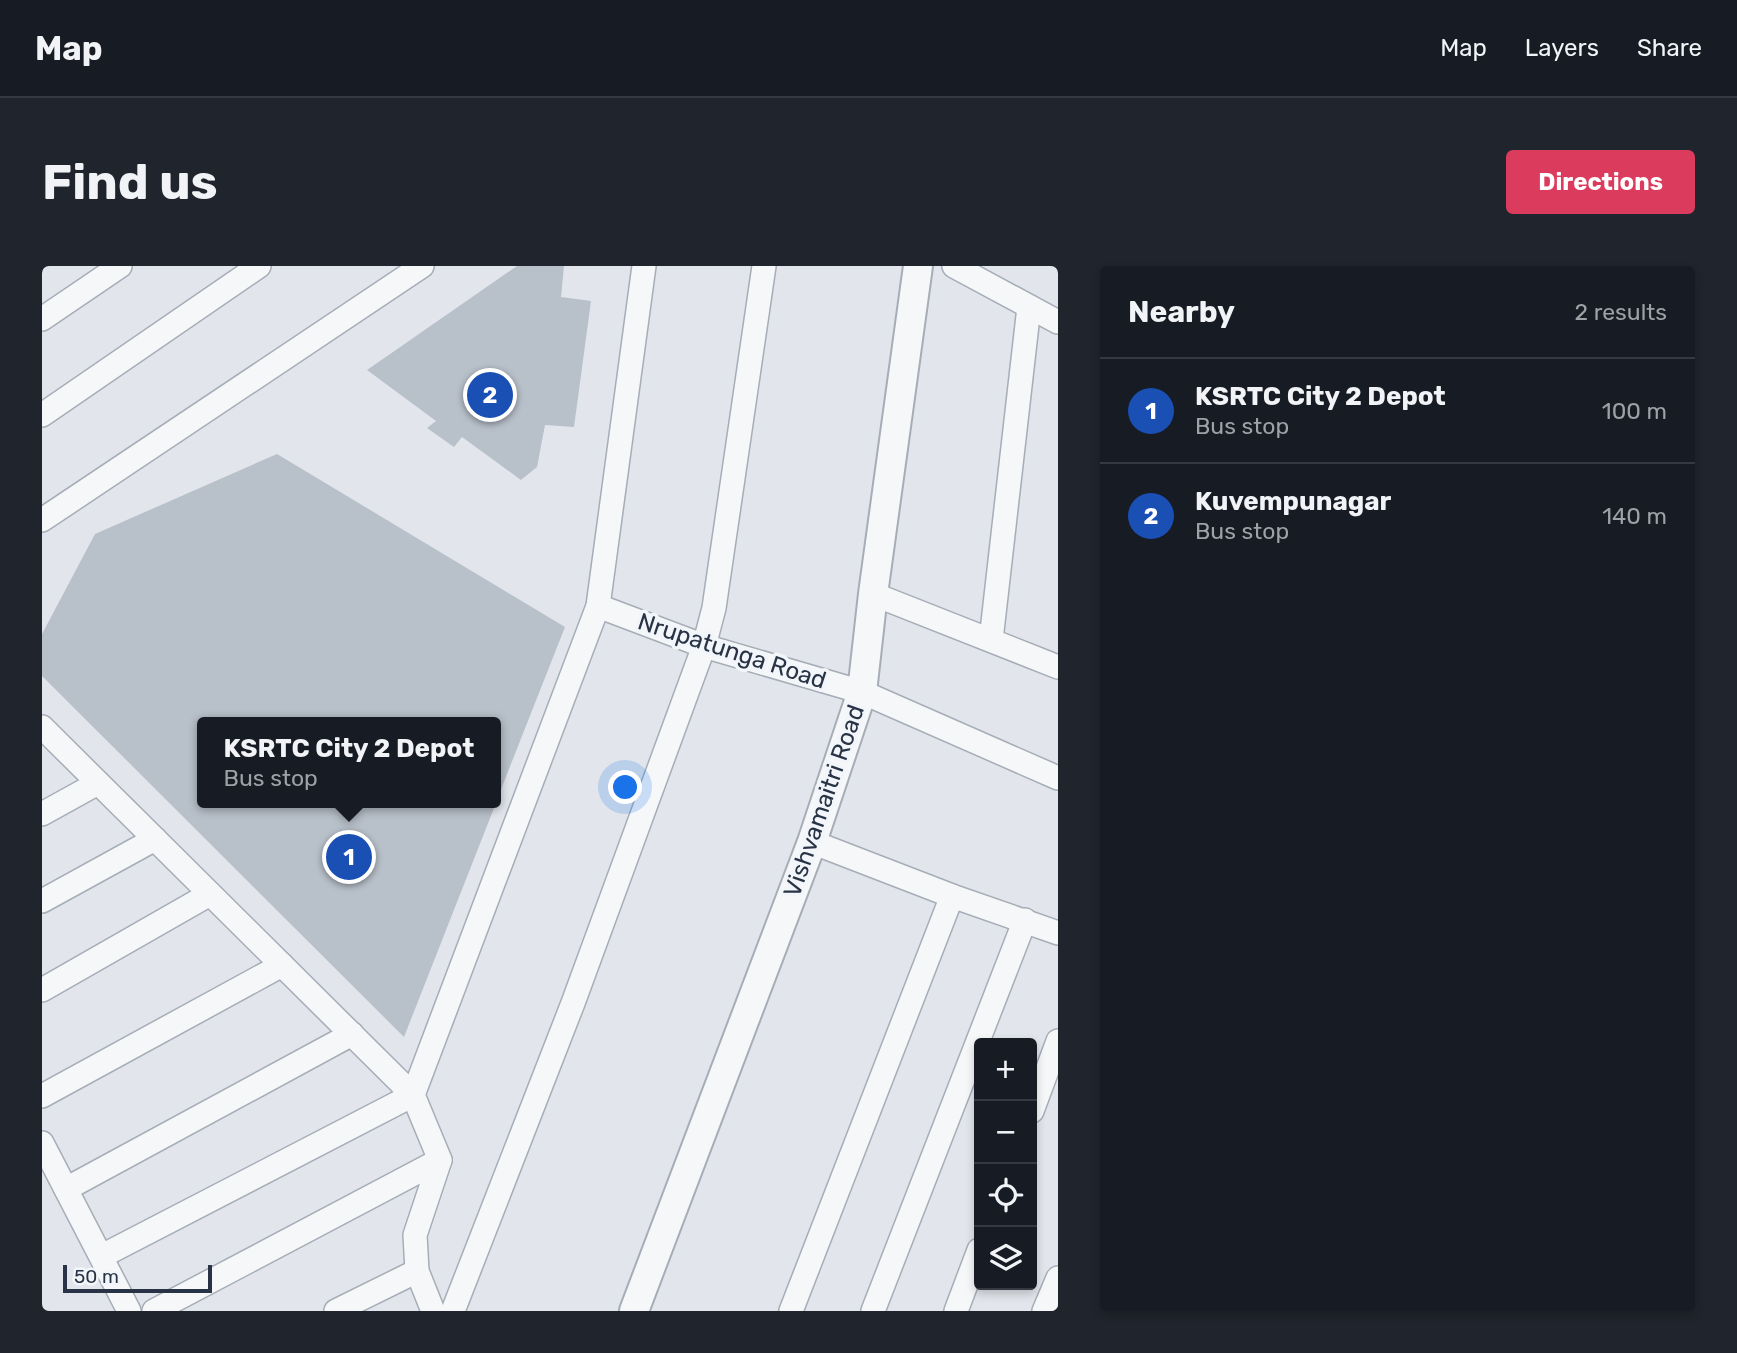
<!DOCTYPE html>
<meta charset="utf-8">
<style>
body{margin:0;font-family:Rubik,sans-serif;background:#20242c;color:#f1f3f6}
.controls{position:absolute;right:21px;bottom:21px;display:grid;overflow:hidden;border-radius:7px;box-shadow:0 4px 10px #0003}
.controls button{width:63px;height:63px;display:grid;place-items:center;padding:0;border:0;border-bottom:2px solid #363941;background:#171b24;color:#f1f3f6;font:35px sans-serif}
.scale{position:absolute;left:21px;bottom:18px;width:149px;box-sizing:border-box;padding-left:7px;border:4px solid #283445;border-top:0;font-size:19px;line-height:24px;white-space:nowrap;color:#283445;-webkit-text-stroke:5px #f2f5f9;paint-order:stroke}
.you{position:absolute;left:584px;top:522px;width:24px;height:24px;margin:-18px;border:5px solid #fff;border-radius:50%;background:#1a73e8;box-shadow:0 0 0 10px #1a73e833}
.badge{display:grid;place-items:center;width:46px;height:46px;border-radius:50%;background:#db3c5d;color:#fff;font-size:23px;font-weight:700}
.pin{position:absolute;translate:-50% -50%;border:4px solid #fff;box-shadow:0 2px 7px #0006}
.popup{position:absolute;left:155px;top:451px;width:304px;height:91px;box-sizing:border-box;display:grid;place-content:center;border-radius:7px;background:#171b24;filter:drop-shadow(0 2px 5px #0005);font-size:23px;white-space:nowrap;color:#9ea1a6}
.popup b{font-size:26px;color:#f1f3f6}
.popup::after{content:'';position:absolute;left:50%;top:100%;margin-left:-14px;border:14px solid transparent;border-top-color:#171b24}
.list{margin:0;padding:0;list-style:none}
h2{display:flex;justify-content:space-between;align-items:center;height:91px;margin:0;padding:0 28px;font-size:30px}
h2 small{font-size:23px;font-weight:400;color:#9ea1a6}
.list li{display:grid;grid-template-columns:46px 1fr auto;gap:21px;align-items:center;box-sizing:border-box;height:105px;padding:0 28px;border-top:2px solid #363941}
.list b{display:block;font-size:26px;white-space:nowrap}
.list p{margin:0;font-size:23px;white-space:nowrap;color:#9ea1a6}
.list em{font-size:23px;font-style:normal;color:#9ea1a6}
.icon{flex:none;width:38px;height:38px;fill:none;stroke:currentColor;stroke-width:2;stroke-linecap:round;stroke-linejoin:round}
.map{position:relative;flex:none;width:1016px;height:1045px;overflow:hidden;border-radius:7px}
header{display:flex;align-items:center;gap:42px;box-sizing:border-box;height:98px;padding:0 35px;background:#171b24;border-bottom:2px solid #363941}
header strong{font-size:33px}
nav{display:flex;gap:38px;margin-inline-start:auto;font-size:24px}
.intro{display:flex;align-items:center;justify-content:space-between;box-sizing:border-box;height:168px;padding:0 42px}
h1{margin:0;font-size:49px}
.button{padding:18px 32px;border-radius:7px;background:#db3c5d;color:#fff;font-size:24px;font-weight:700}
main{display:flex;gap:42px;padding:0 42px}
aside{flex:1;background:#171b24;border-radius:7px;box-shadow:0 4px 10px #0003}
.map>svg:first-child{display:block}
.building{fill:#b8c0ca}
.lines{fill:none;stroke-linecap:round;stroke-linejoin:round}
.minor-casing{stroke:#a6adb7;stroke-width:26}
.tertiary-casing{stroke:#a6adb7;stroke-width:32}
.minor{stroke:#f5f7f9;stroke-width:23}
.tertiary{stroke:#f5f7f9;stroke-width:28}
.labels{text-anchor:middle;stroke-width:7;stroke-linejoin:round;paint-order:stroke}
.street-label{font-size:24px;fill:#283445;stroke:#f2f5f9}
</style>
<header>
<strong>Map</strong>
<nav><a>Map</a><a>Layers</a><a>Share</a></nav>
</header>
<div class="intro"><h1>Find us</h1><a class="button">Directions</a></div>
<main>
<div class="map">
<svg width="1016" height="1045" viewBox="0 0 1016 1045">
<rect width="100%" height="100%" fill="#e2e6ec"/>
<g class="building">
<polygon points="475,0 522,0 519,31 549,35 532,161 503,159 495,201 479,214 420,171 412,181 385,162 394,155 325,104"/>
<polygon points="235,188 523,361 454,536 454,456 160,456 160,537 454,537 362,771 0,410 0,368 53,268"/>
</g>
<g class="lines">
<g class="minor-casing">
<g id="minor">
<polyline points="912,0 1016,56"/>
<polyline points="0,53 78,0"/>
<polyline points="0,149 217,0"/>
<polyline points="0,254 380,0"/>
<polyline points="831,328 1016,401"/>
<polyline points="556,340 662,380 820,426 1016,512"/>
<polyline points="949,374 987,41"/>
<polyline points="0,461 371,829 398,894 373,969 375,1005 391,1045"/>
<polyline points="0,548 56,517"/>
<polyline points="770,576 910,630 1016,667"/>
<polyline points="0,635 113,573"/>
<polyline points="0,724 168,628"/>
<polyline points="0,830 240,699"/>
<polyline points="990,845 1016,775"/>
<polyline points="0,877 87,1045"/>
<polyline points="24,923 310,768"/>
<polyline points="60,990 371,829 556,340 602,0"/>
<polyline points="112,1045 398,894"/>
<polyline points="294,1045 375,1005"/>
<polyline points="411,1045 531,737 662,380 672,342 722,0"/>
<polyline points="749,1045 910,630"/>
<polyline points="831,1045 983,654"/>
<polyline points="914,1045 937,984"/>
<polyline points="1002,1045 1016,1012"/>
</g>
</g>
<g class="tertiary-casing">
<polyline id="tertiary" points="592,1045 770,576 820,426 831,328 876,0"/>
</g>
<use href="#minor" class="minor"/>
<use href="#tertiary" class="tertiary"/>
</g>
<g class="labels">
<g class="street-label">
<text transform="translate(690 385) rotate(18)" y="8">Nrupatunga Road</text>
<text transform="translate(782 535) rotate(-71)" y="8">Vishvamaitri Road</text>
</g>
</g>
</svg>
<div class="controls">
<button>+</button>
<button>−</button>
<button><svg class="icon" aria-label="locate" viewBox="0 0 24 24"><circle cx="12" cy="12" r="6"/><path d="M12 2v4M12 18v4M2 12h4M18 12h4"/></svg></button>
<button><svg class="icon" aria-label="layers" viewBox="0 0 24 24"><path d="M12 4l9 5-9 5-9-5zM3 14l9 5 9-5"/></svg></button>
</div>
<div class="scale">50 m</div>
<div class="you"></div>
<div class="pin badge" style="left:307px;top:591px;background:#1a4fb4">1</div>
<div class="popup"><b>KSRTC City 2 Depot</b>Bus stop</div>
<div class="pin badge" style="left:448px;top:129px;background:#1a4fb4">2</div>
</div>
<aside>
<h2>Nearby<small>2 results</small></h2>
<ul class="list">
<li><span class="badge" style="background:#1a4fb4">1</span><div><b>KSRTC City 2 Depot</b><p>Bus stop</p></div><em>100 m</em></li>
<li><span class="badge" style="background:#1a4fb4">2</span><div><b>Kuvempunagar</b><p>Bus stop</p></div><em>140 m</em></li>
</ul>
</aside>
</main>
